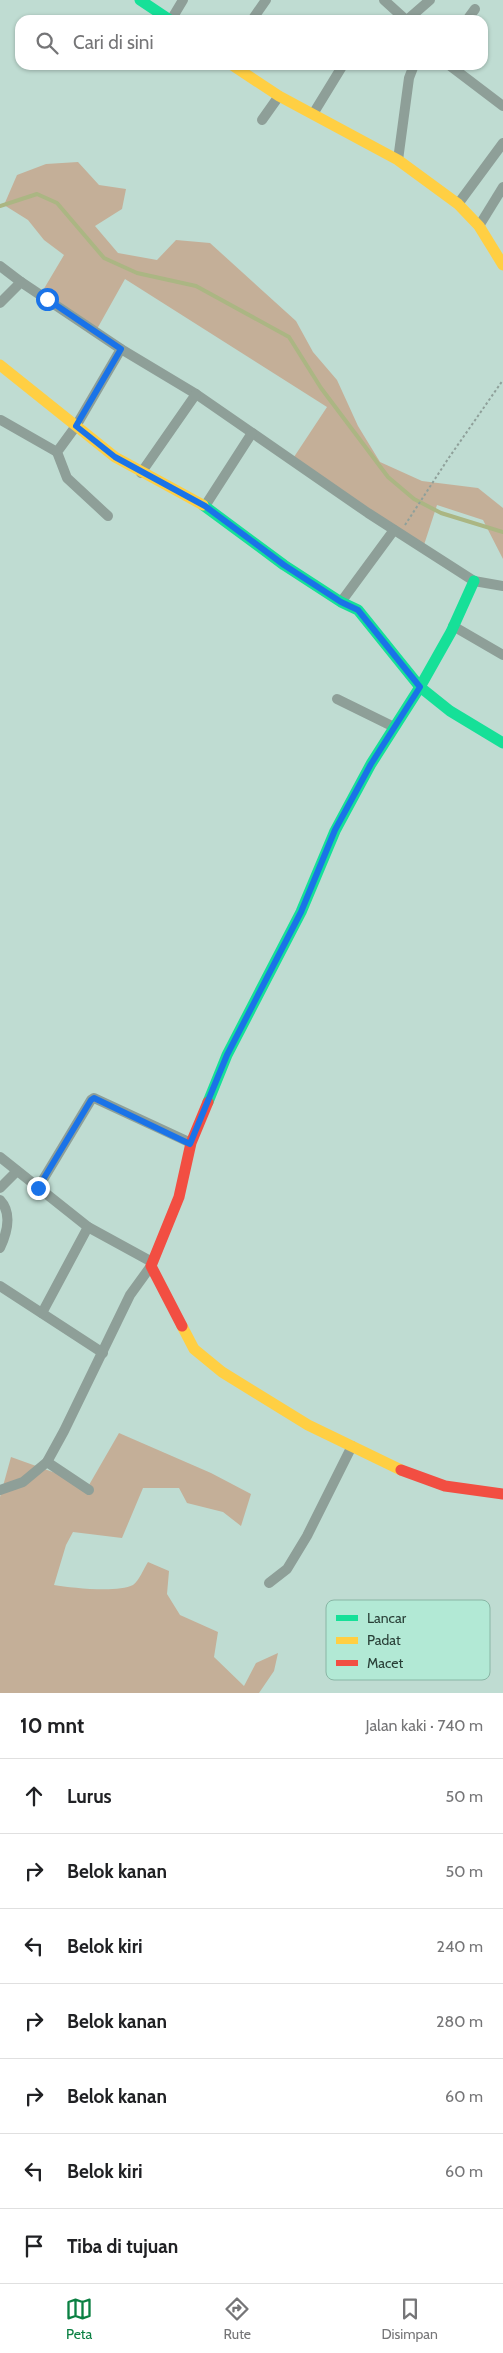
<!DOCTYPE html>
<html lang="id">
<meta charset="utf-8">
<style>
body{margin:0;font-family:Cabin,sans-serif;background:#f6f6f6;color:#202124}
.stop{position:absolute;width:15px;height:15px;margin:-11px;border:4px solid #1a73e8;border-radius:50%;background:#fff}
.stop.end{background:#1a73e8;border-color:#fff;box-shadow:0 1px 5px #0008}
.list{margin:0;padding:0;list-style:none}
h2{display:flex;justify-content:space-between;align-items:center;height:65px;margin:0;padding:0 20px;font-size:21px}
h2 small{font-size:16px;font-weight:400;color:#757577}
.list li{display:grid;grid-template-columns:32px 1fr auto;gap:15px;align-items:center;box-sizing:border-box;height:75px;padding:0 20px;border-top:1px solid #e0e0e0}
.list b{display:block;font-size:19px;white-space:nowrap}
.list em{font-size:16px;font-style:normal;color:#757577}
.icon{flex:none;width:28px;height:28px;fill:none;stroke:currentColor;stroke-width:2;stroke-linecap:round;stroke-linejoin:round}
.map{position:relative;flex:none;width:503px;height:1693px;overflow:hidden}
.search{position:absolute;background:#fff;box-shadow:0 1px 4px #0004;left:15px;right:15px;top:15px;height:55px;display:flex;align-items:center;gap:12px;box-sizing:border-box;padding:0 18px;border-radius:15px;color:#757577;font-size:19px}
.sheet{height:590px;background:#fff}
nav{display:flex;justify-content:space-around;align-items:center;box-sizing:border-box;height:70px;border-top:1px solid #e0e0e0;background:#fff;font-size:14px;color:#757577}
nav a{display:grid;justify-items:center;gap:2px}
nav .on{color:#0b8043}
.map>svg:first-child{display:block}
.forest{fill:#c4af98}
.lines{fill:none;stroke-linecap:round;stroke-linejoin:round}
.stream{stroke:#abb683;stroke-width:4}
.path{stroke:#8fa09a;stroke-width:2;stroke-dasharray:2.5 2.5;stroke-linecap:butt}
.street{stroke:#8e9f98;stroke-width:10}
.fast{stroke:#16e098;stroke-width:11}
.slow{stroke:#ffcf43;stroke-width:11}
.jam{stroke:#f24e42;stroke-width:11}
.route{stroke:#1a73e8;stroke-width:6}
.key{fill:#b2e9d5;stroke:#89b6a5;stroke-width:1}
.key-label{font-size:14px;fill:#283e36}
</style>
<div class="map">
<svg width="503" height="1693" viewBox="0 0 503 1693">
<rect width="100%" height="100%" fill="#bfdcd2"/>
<g class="forest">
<polygon points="78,162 99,185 126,189 122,209 95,226 118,253 157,260 176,240 210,243 296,321 313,352 337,380 358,426 380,462 422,481 478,488 503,508 503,559 483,520 437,505 423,548 292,460 327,407 125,279 97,329 42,292 64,255 44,240 28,220 4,205 17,175 46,164"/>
<path d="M119,1433L211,1473L251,1494L241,1526L223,1512L187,1503L179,1488H143L122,1538L73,1532L66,1545L54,1585C72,1588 118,1593 133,1585C139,1581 144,1568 148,1562L169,1571L167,1594L180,1615L218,1632L214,1657L244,1686L256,1663L278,1653L274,1671L259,1693H0V1497L11,1457L89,1485Z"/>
</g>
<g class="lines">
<polyline class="stream" points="0,206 37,194 57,203 104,258 137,273 196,286 289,337 321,388 388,477 414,499 441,513 503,532"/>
<polyline class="path" points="405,525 448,459 503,380"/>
<g class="street">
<polyline points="384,0 406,20"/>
<polyline points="171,20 183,0"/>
<polyline points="252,20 266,0"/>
<polyline points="407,20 430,0"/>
<polyline points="467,20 475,9"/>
<polyline points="449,65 503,106"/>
<polyline points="313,114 343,65"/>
<polyline points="262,120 279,96"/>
<polyline points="398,160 409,78 414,65"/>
<polyline points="458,204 503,143"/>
<polyline points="479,226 503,187"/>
<polyline points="0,266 21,282"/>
<polyline points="0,303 21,282 121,349 196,394 368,513 474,581 503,586"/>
<polyline points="1,420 57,452"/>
<polyline points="141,473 196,394"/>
<polyline points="205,506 252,433"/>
<polyline points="108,516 67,478 57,452 76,426 121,349"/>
<polyline points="341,602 394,530"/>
<polyline points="453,626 503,655"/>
<polyline points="337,699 394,727"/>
<polyline points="0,1157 88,1227 152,1262"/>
<polyline points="0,1188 17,1171"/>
<polyline points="38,1188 91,1100 94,1098 191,1143"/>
<path d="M0,1200C13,1214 7,1233 0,1248"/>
<polyline points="0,1286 103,1353"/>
<polyline points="42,1313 88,1227"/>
<polyline points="47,1462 89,1490"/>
<polyline points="0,1490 23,1482 47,1462 64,1431 130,1295 151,1266"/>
<polyline points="269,1583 287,1569 307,1536 352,1446"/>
</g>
<g class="fast">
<polyline points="140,0 170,20"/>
<polyline points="203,505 284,565 341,602 358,610 420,687 450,711 503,743"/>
<polyline points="208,1102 227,1055 301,912 335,831 371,764 420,687 451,632 474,581"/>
</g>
<g class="slow">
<polyline points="232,65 279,96 398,160 458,204 479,226 503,265"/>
<polyline points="0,365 115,457 203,505"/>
<polyline points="182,1326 194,1349 222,1372 308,1425 401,1470"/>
</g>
<g class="jam">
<polyline points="182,1326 151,1266 179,1197 191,1143 208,1102"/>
<polyline points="401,1470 445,1486 503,1494"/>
</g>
</g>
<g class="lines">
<polyline class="route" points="38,1188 91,1100 94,1098 190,1144 227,1055 301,912 335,830 371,764 420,687 358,610 341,602 284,565 205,506 115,457 76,426 121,349 47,299"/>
</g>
<rect x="326" y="1600" width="164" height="80" rx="8" class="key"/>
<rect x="336" y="1615" width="22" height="6" fill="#16e098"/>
<rect x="336" y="1637" width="22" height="7" fill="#ffcf43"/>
<rect x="336" y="1660" width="22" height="6" fill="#f24e42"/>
<g class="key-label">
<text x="367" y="1623">Lancar</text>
<text x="367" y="1645">Padat</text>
<text x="367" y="1668">Macet</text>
</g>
</svg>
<div class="stop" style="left:47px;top:299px"></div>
<div class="stop end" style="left:38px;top:1188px"></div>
<div class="search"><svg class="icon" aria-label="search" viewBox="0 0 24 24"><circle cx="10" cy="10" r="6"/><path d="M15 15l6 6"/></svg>Cari di sini</div>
</div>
<section class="sheet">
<h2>10 mnt<small>Jalan kaki · 740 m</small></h2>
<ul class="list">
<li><svg class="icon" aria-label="ahead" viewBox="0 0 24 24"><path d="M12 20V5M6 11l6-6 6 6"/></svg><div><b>Lurus</b></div><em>50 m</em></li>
<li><svg class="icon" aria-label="right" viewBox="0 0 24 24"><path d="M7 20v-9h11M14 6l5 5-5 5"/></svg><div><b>Belok kanan</b></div><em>50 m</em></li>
<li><svg class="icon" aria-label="left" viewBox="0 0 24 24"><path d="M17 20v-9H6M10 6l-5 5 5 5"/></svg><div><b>Belok kiri</b></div><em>240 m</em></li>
<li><svg class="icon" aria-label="right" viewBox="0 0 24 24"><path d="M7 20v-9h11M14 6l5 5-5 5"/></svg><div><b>Belok kanan</b></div><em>280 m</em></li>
<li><svg class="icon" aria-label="right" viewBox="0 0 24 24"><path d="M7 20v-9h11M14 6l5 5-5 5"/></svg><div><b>Belok kanan</b></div><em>60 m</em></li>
<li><svg class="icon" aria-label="left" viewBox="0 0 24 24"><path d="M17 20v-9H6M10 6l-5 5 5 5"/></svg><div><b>Belok kiri</b></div><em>60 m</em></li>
<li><svg class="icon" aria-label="arrive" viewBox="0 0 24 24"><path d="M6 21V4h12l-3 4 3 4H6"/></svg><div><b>Tiba di tujuan</b></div></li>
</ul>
</section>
<nav>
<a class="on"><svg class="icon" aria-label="map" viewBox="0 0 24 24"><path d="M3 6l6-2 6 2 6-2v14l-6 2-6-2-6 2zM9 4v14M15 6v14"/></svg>Peta</a>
<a><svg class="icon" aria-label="directions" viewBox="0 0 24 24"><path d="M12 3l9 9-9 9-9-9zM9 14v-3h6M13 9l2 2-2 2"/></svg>Rute</a>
<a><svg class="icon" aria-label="saved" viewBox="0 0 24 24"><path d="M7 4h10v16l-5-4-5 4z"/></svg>Disimpan</a>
</nav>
